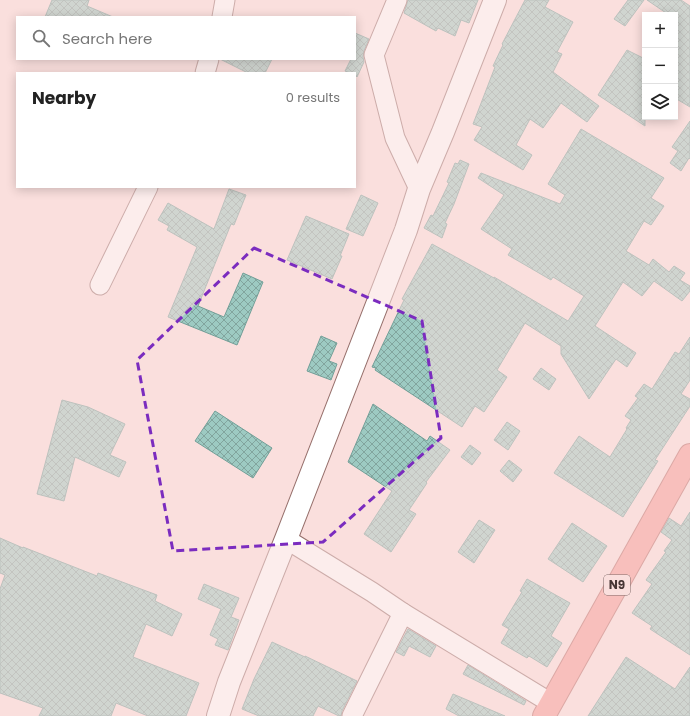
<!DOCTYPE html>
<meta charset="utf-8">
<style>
body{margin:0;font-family:Poppins,sans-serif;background:#f6f6f6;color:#222}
.controls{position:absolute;right:12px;top:12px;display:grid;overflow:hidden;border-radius:0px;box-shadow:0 2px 10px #0003}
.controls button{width:36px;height:36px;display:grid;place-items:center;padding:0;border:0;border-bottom:1px solid #e0e0e0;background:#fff;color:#222;font:20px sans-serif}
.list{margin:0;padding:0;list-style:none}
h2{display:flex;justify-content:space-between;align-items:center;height:52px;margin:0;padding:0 16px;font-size:17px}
h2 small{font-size:13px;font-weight:400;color:#767676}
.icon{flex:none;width:22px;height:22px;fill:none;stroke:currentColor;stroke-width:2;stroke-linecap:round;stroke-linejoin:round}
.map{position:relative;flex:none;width:690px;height:716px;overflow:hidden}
.search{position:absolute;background:#fff;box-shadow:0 2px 10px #0003;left:16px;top:16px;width:340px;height:44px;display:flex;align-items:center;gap:10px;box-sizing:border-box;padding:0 14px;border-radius:0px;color:#767676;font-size:15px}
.panel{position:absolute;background:#fff;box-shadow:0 2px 10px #0003;left:16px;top:72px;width:340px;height:116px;border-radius:0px}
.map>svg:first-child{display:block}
.building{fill:url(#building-cross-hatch);stroke:#739f98}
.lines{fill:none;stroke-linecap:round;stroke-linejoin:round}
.minor-casing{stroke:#96706c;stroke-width:21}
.tertiary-casing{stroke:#96706c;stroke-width:24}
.trunk-casing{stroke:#b76762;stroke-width:24}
.minor{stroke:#fff;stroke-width:19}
.tertiary{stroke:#fff;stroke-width:22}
.trunk{stroke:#f69a94;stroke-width:22}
.marked{fill:none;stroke:#7b2cbf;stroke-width:3;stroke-dasharray:8 5;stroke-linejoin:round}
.labels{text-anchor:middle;stroke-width:3.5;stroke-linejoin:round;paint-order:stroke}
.shield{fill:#fadfdd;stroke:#7d6967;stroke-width:1}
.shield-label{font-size:12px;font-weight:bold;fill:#473635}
</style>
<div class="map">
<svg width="690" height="716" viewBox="0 0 690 716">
<defs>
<pattern id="building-cross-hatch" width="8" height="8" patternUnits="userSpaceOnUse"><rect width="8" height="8" fill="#9dcac2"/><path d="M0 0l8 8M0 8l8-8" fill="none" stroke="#82a59e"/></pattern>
</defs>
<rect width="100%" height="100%" fill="#fadfdd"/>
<g class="building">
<polygon points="52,0 89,0 87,6 113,17 45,17"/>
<polygon points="408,0 478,0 469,23 461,20 455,36 438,28 436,31 404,13"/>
<polygon points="525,0 549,0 545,7 573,22 557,52 562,54 553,72 599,106 587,122 561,103 543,128 530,119 516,145 532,155 523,170 474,140 482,127 473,124 495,67 493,66 503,45 502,44"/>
<polygon points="628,0 644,0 625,26 614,19"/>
<polygon points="647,0 681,0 690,6 690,107 675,98 675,15 669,15"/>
<polygon points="355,33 369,39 364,51 363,57 364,62 357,77 355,75 355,73 350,73 345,71 351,59 355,59"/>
<polygon points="627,50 645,59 645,126 598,95"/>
<polygon points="220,59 272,59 265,73 248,73"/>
<polygon points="690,121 690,159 689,158 681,171 670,163 678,151 672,147"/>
<polygon points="581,129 664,178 651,198 664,206 651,225 644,221 626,251 649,265 653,259 669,272 674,266 685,273 680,280 690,286 690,291 682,301 654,281 642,296 623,282 595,326 636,353 627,367 616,359 589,399 561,354 561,346 525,323 497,370 507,377 484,412 475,406 462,427 375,370 376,368 372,367 404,300 402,299 432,244 494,278 494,277 568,321 584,296 553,277 551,280 508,255 512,249 481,229 504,195 478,178 481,173 560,204 565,195 548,184"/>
<polygon points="460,160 469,164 454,204 445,223 447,224 442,238 424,228 431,215 433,216 449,183 447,182 455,163 458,164"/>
<polygon points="229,189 246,195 234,225 231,224 198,306 224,317 243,273 263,282 237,345 168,317 197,247 167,230 169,226 158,220 168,203 214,229"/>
<polygon points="361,195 378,203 363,236 346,229"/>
<polygon points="306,216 349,234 340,256 342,256 332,279 287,260"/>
<polygon points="321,336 337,343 329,361 337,364 331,380 307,371"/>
<polygon points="690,337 690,380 681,394 690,399 690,406 655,460 658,461 623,517 554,473 579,436 610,457 627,429 626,428 631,420 625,416 638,398 635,396 644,384 652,389 675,352 679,354"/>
<polygon points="541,368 556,379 549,390 533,379"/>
<polygon points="62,400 88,407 125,424 110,455 126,462 119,477 75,457 64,501 37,494"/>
<polygon points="373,404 427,441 430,436 450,450 426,482 427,483 409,510 416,514 391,552 364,534 392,491 348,462"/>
<polygon points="215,411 272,448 253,478 195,441"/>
<polygon points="507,422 520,431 508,450 494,440"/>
<polygon points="470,445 481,453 472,465 461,457"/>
<polygon points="509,460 522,470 513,482 500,471"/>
<polygon points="690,512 690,655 650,629 652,626 632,613 652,584 646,580 666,552 664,551 672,540 661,532 669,518 681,526"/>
<polygon points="479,520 495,530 474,563 458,552"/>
<polygon points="572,523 607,546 583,582 548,559"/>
<polygon points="0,538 23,548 23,547 97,576 98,573 157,595 155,601 182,614 172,636 146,624 133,657 199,683 186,716 148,716 116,703 111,716 39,716 43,708 0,693 0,589 5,575 0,573"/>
<polygon points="527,579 570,603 551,636 562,643 547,667 529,656 527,658 501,643 509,629 502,625 522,592 520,591"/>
<polygon points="204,584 239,598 231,617 239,620 228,650 215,645 218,639 210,635 221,609 198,599"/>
<polygon points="408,629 436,646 430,657 409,646 404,656 396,652"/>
<polygon points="272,642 305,657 305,656 357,681 342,711 341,716 339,716 318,706 313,716 259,716 242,709 254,679"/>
<polygon points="626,657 675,689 690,667 690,716 588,716"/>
<polygon points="468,665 526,701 524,705 463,674"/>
<polygon points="453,694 505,716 459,716 446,709"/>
</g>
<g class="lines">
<g class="minor-casing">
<g id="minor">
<polyline points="397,0 374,55 395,138 419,189"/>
<polyline points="222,17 225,0"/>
<polyline points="205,73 209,59"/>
<polyline points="100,285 148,187"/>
<polyline points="286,539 372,592 403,613 551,703"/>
<polyline points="352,716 403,613"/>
</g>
</g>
<g class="tertiary-casing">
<polyline id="tertiary" points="218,716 229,682 286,539 406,230 419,189 443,132 495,0"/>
</g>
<g class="trunk-casing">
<polyline id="trunk" points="544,716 690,455"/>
</g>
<use href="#minor" class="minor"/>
<use href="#tertiary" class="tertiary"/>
<use href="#trunk" class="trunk"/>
</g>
<path d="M0 0H690V716H0ZM254,248L422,321L441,438L323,542L173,551L137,360Z" fill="#fadfdd" fill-opacity=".55" fill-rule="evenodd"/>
<path class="marked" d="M254,248L422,321L441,438L323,542L173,551L137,360Z"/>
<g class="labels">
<rect class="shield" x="604" y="575" width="26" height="20" rx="3"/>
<g class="shield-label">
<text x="617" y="589">N9</text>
</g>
</g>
</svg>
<div class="controls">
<button>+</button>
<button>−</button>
<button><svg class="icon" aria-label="layers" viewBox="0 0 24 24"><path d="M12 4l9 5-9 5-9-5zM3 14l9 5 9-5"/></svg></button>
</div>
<div class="search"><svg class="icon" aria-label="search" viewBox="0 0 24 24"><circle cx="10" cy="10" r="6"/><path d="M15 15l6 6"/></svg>Search here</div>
<section class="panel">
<h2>Nearby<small>0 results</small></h2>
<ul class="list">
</ul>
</section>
</div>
